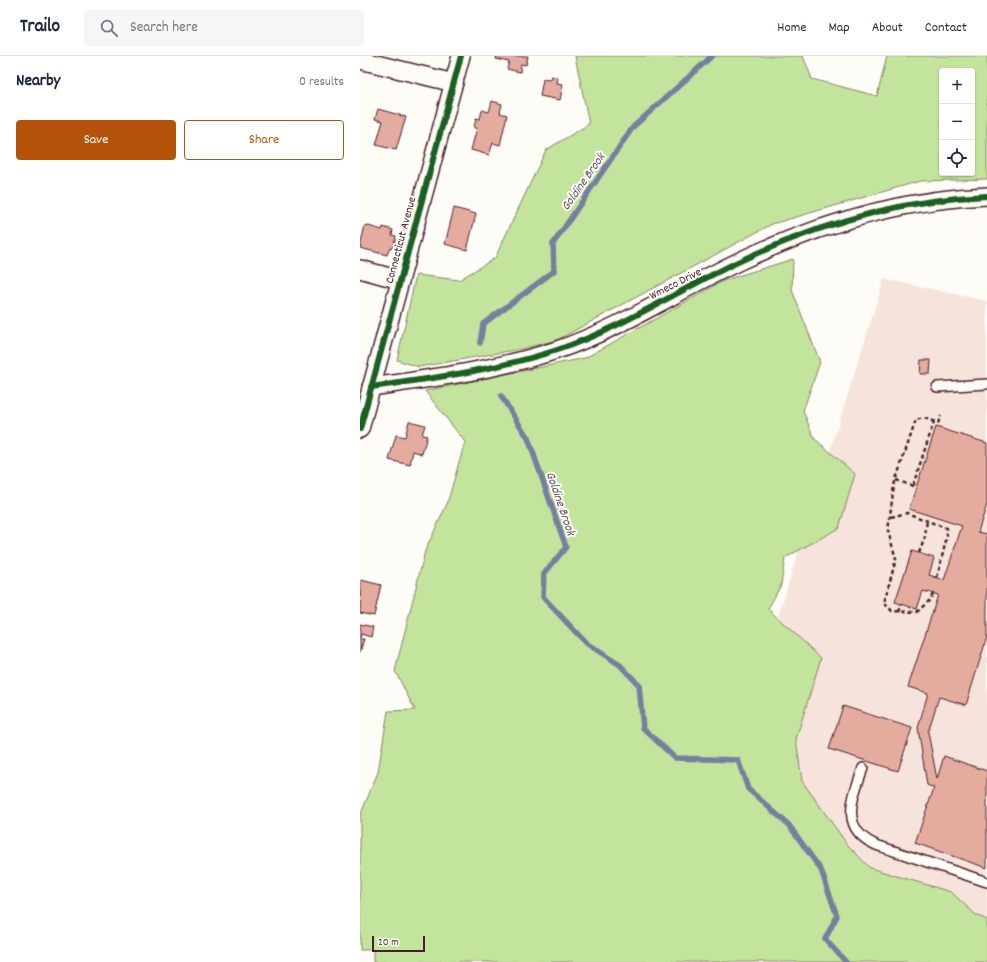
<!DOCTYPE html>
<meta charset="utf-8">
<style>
body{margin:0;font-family:Dekko,sans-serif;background:#f6f6f7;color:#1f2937}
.controls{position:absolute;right:12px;top:12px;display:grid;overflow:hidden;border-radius:4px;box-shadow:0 1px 3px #0004}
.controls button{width:36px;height:36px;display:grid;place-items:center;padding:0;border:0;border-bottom:1px solid #e0e1e3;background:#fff;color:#1f2937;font:20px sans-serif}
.scale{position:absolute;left:12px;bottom:10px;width:53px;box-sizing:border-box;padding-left:4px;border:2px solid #4a1f2b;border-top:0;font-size:11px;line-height:14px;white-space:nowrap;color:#4a1f2b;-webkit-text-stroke:3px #fdfcf7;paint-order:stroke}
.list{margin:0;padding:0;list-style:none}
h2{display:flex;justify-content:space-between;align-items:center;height:52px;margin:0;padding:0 16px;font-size:17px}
h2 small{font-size:13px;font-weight:400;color:#747a83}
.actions{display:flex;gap:8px;padding:12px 16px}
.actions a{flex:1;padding:9px 0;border:1px solid #b45309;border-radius:4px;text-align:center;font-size:14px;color:#b45309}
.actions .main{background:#b45309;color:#fff}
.icon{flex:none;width:22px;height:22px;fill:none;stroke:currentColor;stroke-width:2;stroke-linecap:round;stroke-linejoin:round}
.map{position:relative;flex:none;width:627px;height:906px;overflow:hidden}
header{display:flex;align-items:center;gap:24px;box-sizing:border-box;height:56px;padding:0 20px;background:#fff;border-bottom:1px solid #e0e1e3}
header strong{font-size:19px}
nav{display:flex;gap:22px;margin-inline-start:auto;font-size:14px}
.search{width:280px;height:36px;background:#f6f6f7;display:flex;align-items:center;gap:10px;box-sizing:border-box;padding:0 14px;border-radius:4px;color:#747a83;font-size:15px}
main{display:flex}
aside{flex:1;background:#fff}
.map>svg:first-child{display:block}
.built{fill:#f6e4dc}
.green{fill:#c3e49c;stroke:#868264;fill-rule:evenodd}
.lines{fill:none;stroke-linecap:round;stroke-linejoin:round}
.stream{stroke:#75809f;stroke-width:5.5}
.building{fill:#e4ac9e;stroke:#4a1f2b}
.lane-casing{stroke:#4a1f2b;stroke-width:12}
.street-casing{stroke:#4a1f2b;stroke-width:20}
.path{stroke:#4a1f2b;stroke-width:2.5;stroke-dasharray:4 3;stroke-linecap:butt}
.lane{stroke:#fdfcf7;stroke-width:9}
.street{stroke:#fdfcf7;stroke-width:17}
.cycleway-casing{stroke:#fdfcf7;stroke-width:8}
.cycleway{stroke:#1b5e20;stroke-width:6}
.labels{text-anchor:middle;stroke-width:4;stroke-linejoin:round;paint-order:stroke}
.street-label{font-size:12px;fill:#4a1f2b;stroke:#fdfcf7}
.water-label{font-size:13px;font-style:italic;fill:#5f5065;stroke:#fdfcf7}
</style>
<header>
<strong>Trailo</strong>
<div class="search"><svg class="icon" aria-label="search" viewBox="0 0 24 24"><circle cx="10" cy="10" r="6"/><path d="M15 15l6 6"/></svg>Search here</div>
<nav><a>Home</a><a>Map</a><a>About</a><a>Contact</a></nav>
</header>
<main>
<aside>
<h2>Nearby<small>0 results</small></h2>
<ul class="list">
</ul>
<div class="actions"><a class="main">Save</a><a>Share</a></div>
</aside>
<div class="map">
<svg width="627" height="906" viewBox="0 0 627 906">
<rect width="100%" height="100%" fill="#fdfcf7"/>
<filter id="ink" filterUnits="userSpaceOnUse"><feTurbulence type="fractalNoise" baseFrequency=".025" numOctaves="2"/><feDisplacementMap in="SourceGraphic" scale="8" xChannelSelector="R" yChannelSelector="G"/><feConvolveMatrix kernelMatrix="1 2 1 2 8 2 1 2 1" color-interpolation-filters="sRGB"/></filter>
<g filter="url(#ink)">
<polygon class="built" points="524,223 627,245 627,905 340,809"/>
<g class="green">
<path d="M215,0H443L452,23L517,40L527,0H627V123L560,125L412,168L197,284L161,293L59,311L37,304L56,219L99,224L135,202L186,94L229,68ZM582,15H612V117H582Z"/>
<polygon points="433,203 432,234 460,306 443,355 454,382 495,418 479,472 425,502 421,529 408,553 461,602 436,683 442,725 487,788 510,812 591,836 616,859 627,864 627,906 13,906 13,894 0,894 0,760 18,716 28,655 55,654 35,615 65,495 87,448 105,386 65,335 225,302 365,224"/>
</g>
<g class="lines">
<g class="stream">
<polyline points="120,287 123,268 194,215 193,188 273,71 352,0"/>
<polyline points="141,340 168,382 206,491 184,518 183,541 226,587 260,609 279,629 283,672 315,702 378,704 388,733 429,769 461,814 477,860 465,883 486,906"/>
</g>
</g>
<g class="building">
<polygon points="137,0 168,0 166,9 161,8 160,16 147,13 149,6 136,3"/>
<polygon points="191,20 198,22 197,27 203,28 200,44 180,40 183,23 191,24"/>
<polygon points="132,45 142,48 140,57 147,59 140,89 133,87 129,99 111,94 117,72 114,72 116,62 120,63 122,54 129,56"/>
<polygon points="18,53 46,61 36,94 16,89 23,65 15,63"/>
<polygon points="94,152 116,158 107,194 85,188"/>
<polygon points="5,169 22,174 23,171 33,174 32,179 36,180 33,192 30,191 27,199 0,192"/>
<polygon points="561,304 571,304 570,318 560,318"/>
<polygon points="49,365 65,369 62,379 67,380 62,398 53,395 50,409 29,404 36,379 45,381"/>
<polygon points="576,371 627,387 627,448 618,476 627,478 627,581 606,649 579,641 568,676 577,723 584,700 627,715 627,812 555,787 574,732 567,729 558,672 568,637 548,631 578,539 563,535 557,553 535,546 552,495 574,502 569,519 584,524 602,470 549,453"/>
<polygon points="1,524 21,529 14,560 0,557"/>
<polygon points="0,568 13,571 11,581 1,578 0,582"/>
<polygon points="0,583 4,583 0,596"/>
<polygon points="483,650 552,672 538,715 469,693"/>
</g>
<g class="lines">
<g class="lane-casing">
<g id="lane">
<polyline points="577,331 627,328"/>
<path d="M503,712C493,741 478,772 516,789L627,826"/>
</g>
</g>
<g class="street-casing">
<g id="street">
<polyline points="0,4 94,27"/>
<polyline points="0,213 40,224"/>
<path d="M11,331C74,322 136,314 197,294C262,272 320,233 382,204C460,168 541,143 627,140"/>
<polyline points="0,373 101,0"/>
</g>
</g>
<g class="path">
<polyline points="536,424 556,431"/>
<polyline points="553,429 574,366"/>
<polyline points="531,461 547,457 586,472 587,480 577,522"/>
<polyline points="559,497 565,481 567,464"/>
<polyline points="573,538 570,544 557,556 532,555 524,547 536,503 528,475 534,429 556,364 564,362 578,367 581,360"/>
<polyline points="539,556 542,548"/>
</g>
<use href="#lane" class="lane"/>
<use href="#street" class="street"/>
<g class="cycleway-casing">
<g id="cycleway">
<path d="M11,331C74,322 136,314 197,294C262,272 320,233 382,204C460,168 541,143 627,140"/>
<polyline points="0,373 101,0"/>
</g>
</g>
<use href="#cycleway" class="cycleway"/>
</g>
</g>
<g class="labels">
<g class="street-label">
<text transform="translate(40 184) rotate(-75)" y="4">Connecticut Avenue</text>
<text transform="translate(315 227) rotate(-27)" y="4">Wmeco Drive</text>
</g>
<g class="water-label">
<text transform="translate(222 125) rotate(-55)" y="5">Goldine Brook</text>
<text transform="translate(202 447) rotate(71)" y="5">Goldine Brook</text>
</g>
</g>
</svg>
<div class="controls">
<button>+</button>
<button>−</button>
<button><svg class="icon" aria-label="locate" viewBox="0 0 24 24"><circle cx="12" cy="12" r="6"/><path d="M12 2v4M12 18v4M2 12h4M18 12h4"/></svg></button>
</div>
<div class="scale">20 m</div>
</div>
</main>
